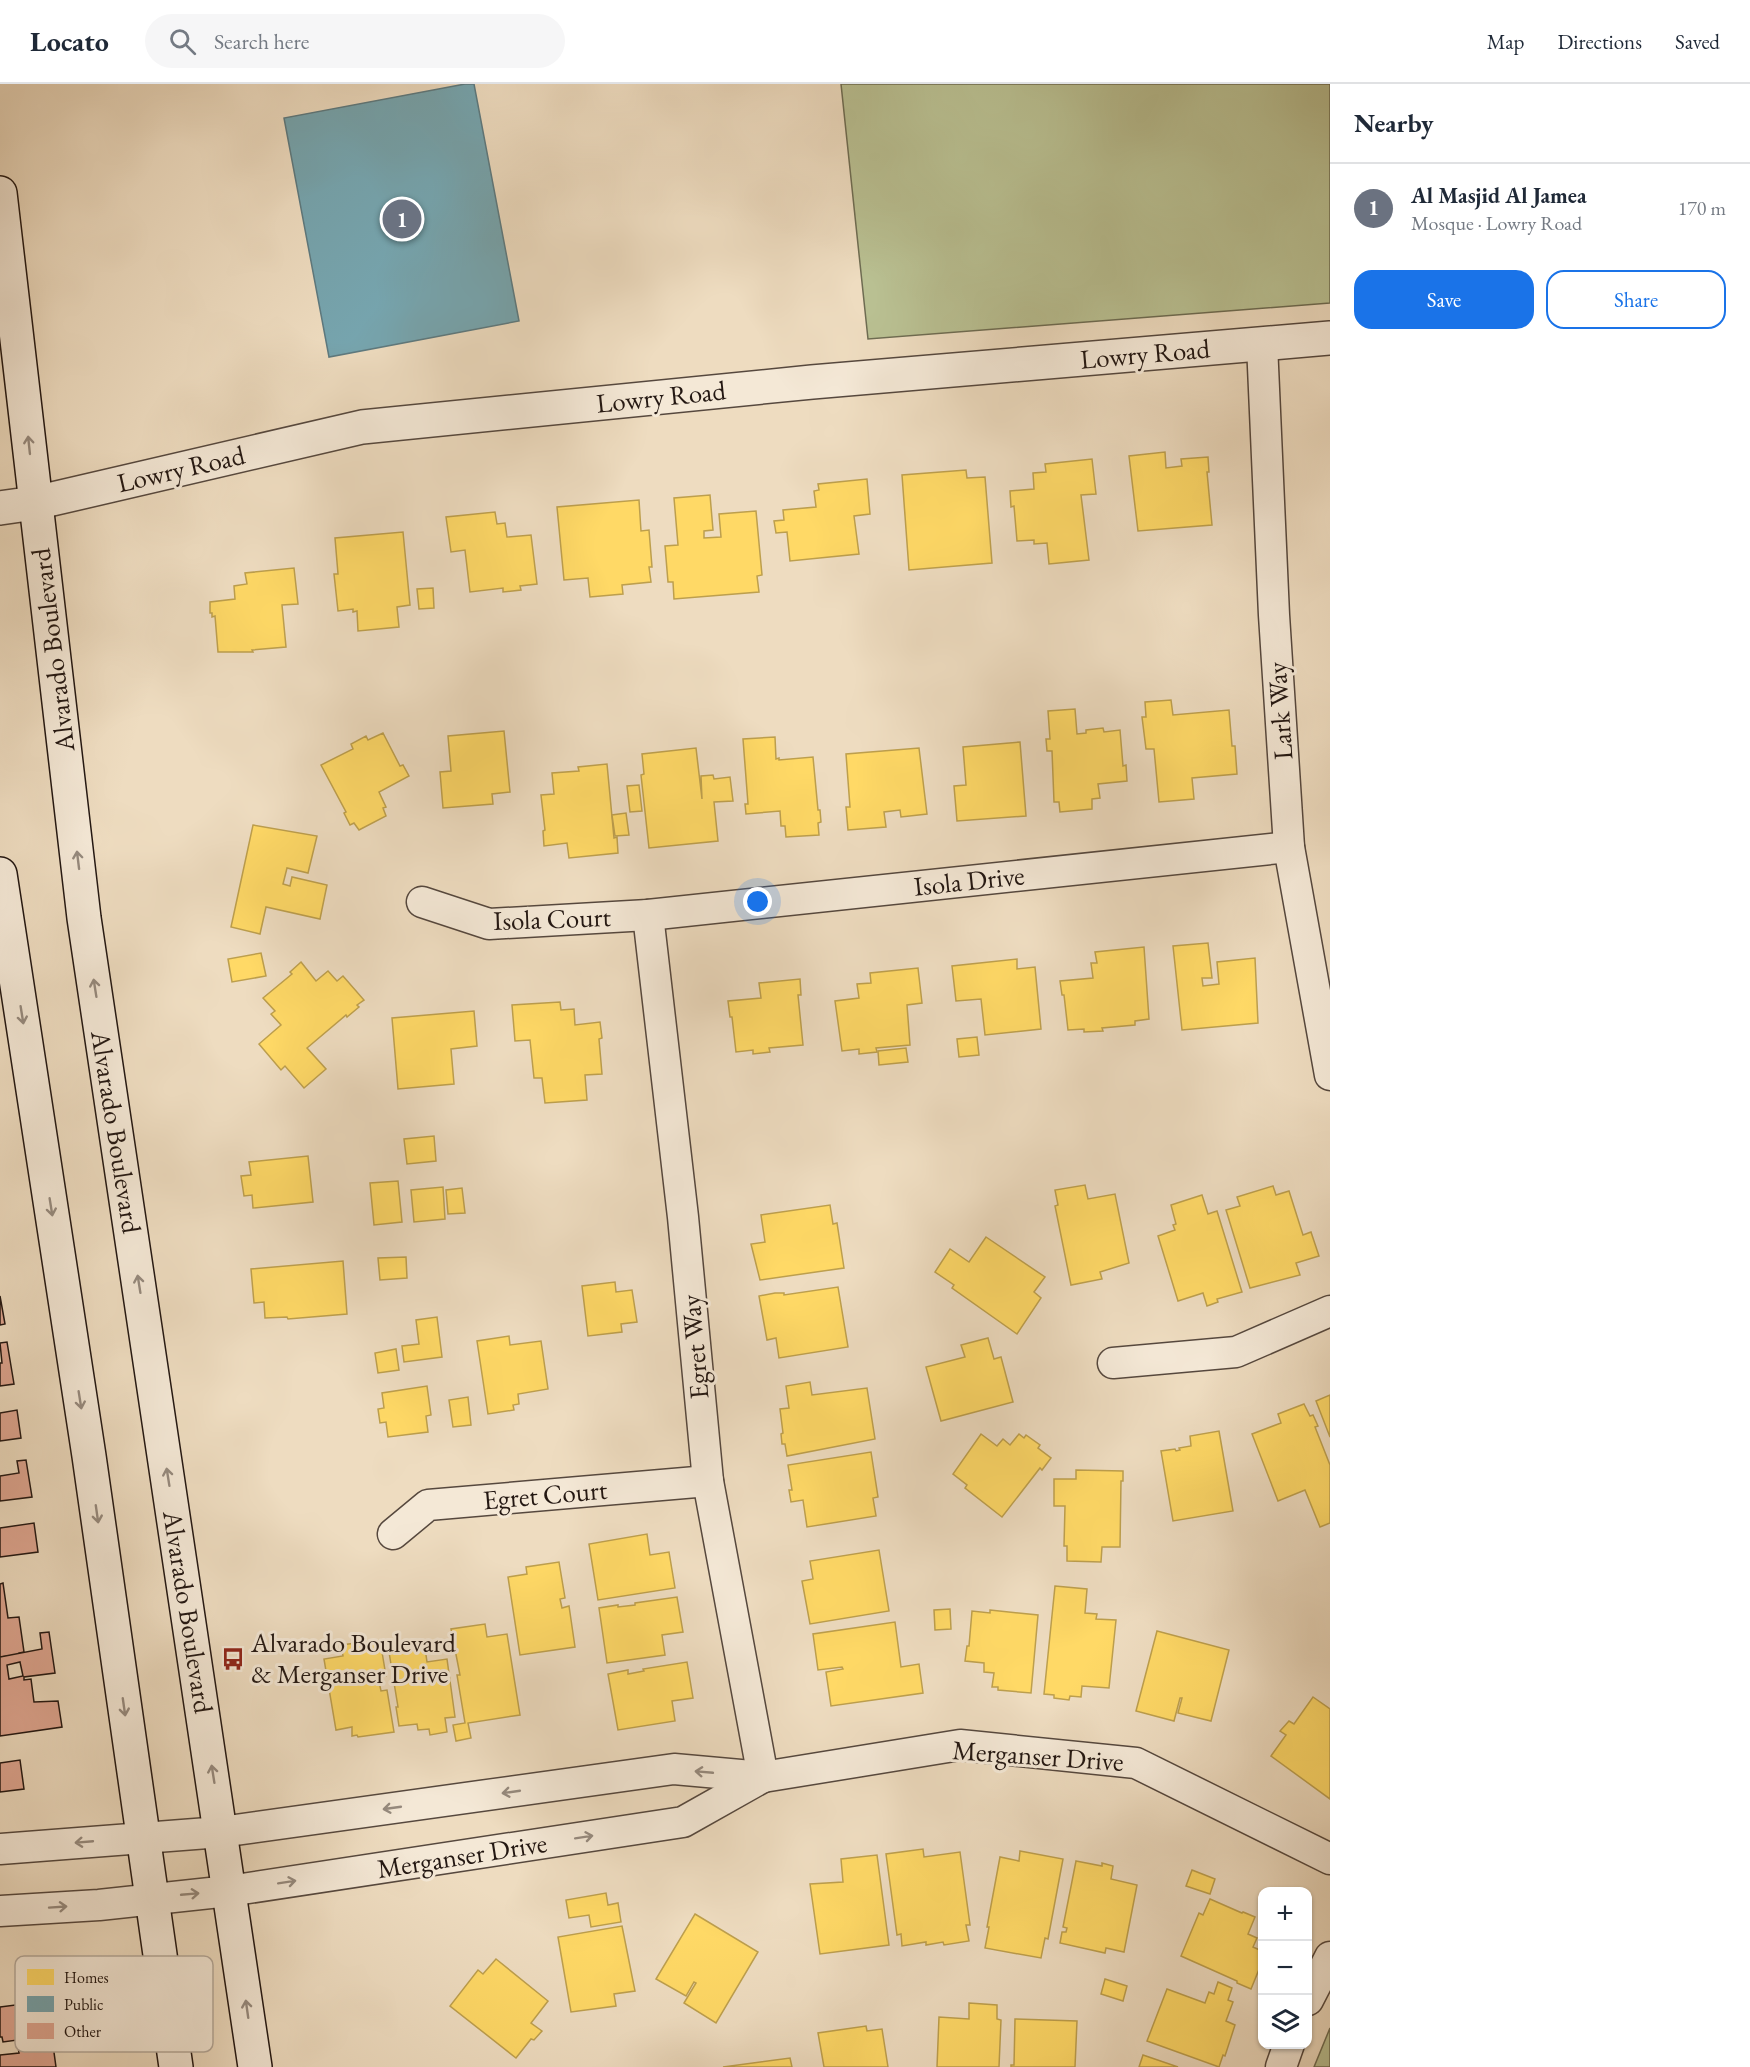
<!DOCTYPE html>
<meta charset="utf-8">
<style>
body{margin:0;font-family:"EB Garamond",serif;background:#f6f6f7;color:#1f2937}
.controls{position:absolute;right:18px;bottom:18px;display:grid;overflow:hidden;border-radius:12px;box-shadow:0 2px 4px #0004}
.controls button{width:54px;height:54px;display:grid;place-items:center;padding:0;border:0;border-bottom:2px solid #e0e1e3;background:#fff;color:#1f2937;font:30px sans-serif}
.you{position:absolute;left:758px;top:818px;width:21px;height:21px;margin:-15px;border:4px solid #fff;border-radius:50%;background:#1a73e8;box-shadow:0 0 0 9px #1a73e833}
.badge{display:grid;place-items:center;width:39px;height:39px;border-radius:50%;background:#1a73e8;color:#fff;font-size:20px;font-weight:700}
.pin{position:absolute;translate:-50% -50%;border:3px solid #fff;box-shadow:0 2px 6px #0006}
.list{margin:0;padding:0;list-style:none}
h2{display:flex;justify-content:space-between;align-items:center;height:78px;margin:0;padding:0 24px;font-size:26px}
h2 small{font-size:20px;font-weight:400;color:#747a83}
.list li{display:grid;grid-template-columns:39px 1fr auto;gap:18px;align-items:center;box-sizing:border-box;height:90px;padding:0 24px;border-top:2px solid #e0e1e3}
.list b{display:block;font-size:22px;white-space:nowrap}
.list p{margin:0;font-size:20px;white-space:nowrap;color:#747a83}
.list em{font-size:20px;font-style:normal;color:#747a83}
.actions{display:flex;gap:12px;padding:18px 24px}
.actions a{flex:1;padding:14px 0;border:2px solid #1a73e8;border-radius:18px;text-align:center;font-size:21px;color:#1a73e8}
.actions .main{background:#1a73e8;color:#fff}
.icon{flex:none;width:33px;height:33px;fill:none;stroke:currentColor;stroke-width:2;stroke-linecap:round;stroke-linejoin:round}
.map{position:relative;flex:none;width:1330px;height:1983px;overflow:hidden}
header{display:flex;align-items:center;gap:36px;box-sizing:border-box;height:84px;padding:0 30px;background:#fff;border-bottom:2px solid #e0e1e3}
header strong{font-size:28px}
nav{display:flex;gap:33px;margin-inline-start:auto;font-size:21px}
.search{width:420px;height:54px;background:#f6f6f7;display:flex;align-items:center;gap:15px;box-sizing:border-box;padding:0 21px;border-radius:33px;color:#747a83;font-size:22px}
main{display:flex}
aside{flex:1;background:#fff}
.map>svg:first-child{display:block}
.green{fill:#b9c092;stroke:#6e6c52;stroke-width:1.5}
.homes{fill:#ffd966;stroke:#bd9f4d;stroke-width:1.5}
.public{fill:#76a5af;stroke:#5d7a80;stroke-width:1.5}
.building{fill:#dfa691;stroke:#231712;stroke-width:1.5;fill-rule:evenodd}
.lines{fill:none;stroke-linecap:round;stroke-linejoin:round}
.minor-casing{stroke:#56483e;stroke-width:33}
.tertiary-casing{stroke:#56483e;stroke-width:36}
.secondary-casing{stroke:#231712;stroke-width:36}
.minor{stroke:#f4e8d6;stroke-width:30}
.tertiary{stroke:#f4e8d6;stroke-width:33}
.secondary{stroke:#f4e8d6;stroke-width:33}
.oneway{stroke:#968a7e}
.labels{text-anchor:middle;stroke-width:6;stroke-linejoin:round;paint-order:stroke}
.street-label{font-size:27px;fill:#231712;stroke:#f4e8d6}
.poi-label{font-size:27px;fill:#231712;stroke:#f4e8d6;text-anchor:start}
.key{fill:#f4e8d6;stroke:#b5a99b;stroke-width:1.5}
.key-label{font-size:16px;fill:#231712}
</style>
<header>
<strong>Locato</strong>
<div class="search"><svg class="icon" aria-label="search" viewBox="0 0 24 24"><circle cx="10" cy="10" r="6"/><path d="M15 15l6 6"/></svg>Search here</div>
<nav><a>Map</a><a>Directions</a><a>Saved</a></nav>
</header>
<main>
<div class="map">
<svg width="1330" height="1983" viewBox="0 0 1330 1983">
<rect width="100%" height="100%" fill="#eedcc0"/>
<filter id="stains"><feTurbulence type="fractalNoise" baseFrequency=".00333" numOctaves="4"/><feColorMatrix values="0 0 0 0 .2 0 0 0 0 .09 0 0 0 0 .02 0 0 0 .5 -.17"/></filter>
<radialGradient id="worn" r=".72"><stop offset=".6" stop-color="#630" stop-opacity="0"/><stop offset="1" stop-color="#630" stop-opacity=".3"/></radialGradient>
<g class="green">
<polygon points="841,0 1330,0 1330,219 868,255"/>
<polygon points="1330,1944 1330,1983 1314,1983"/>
</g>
<g class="homes">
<polygon points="1165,368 1166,384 1182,382 1181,375 1208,373 1209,388 1207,388 1212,441 1138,447 1129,372"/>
<polygon points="1092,375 1096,410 1081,411 1089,476 1049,480 1047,459 1034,460 1034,456 1017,457 1014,422 1011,423 1010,407 1034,405 1033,389 1046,388 1045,380"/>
<polygon points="966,386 967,394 985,393 992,479 909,486 902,391"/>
<polygon points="867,395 870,430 854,432 859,470 790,477 787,448 776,449 774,437 784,436 783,426 816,423 814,407 819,406 818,400"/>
<polygon points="710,411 713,446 704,447 704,454 721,453 719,430 756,427 762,491 757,492 759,508 674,515 673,498 668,498 665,462 678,461 674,414"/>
<polygon points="639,416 641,447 649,446 652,483 649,483 651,498 622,501 623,510 590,513 588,494 564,496 557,423"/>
<polygon points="495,428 497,440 505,439 507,453 531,451 537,500 520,502 521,506 503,508 503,504 470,508 465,466 451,468 446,433"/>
<polygon points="403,448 410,521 397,523 399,543 358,547 357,527 353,528 353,525 338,527 334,490 338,490 335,454"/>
<polygon points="294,484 298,520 282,521 286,563 252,566 253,568 218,568 215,532 212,533 212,529 210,529 210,518 235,515 234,502 247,500 245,489"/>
<polygon points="433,504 434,524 419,525 417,505"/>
<polygon points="1171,616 1173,631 1229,626 1232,662 1235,662 1237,690 1192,694 1194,715 1159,718 1154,665 1146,665 1142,633 1146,633 1145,618"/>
<polygon points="1075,625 1077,650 1086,649 1086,646 1103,644 1104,648 1120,646 1123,682 1126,681 1127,697 1098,700 1100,714 1092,715 1092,725 1060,728 1059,718 1054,718 1052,667 1047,667 1046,655 1050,655 1048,627"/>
<polygon points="504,647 510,708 492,710 493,720 443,724 440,688 451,687 448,652"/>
<polygon points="383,649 400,682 403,681 409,692 379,708 386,723 383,724 386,732 359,746 354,739 350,741 344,729 346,728 321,681 353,665 351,660 366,652 368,656"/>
<polygon points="775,653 776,675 779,674 779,676 813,673 818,726 820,726 821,738 818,739 819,751 786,753 785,742 781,742 780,727 746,730 745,720 748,720 743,655"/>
<polygon points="1020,658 1026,732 957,737 954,702 966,701 963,663"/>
<polygon points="696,664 702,715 701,692 713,691 714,695 730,693 733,717 714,718 718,757 649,764 641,691 644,690 642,670"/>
<polygon points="919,664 927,730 901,733 900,726 884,728 886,743 848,746 846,723 850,723 846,670"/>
<polygon points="607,680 614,754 617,753 618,769 569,774 567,759 544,762 543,747 545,746 541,711 554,710 552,689 579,687 578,683"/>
<polygon points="639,701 642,727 630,728 627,702"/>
<polygon points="626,729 629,751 615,752 612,731"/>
<polygon points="253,741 317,752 308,789 287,784 283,800 290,802 292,793 327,801 320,835 266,823 260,850 231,843"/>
<polygon points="1208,859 1212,894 1202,894 1203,902 1219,900 1217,878 1255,874 1258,939 1182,946 1173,862"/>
<polygon points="1144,863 1149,935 1135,937 1135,941 1102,944 1103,947 1084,948 1084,945 1068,946 1064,911 1062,911 1060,897 1093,894 1091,879 1097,879 1095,868"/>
<polygon points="261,869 266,892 232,898 228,875"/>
<polygon points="1017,875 1017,885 1035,883 1041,945 985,951 981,915 956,917 952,882"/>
<polygon points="301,878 316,897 328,887 337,897 343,892 364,916 357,921 359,923 347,933 346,931 307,964 326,985 304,1004 285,982 281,986 259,960 281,941 271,930 275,927 263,914 292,890 290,888"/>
<polygon points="918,884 922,919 907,921 910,961 876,964 877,968 859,970 859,965 842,967 835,917 859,914 857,900 871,899 870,889"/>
<polygon points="800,895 801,911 798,911 803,961 769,964 770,968 753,970 753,966 736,968 732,933 730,933 728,917 761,914 759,899"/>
<polygon points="560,918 561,926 574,925 575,941 600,938 602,954 599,955 602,990 585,991 587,1016 545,1019 542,994 534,994 530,956 515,957 512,921"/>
<polygon points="474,927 477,962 451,965 454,1000 398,1005 392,934"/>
<polygon points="977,953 979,971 959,973 957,955"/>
<polygon points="906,964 908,978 879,981 878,967"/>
<polygon points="434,1052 436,1077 407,1080 404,1055"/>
<polygon points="308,1072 313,1118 253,1124 252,1111 244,1112 241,1092 251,1091 249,1078"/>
<polygon points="398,1097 402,1138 374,1141 370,1099"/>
<polygon points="1085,1101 1088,1115 1115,1110 1129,1179 1100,1188 1102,1195 1071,1201 1055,1122 1058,1121 1055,1106"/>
<polygon points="1273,1102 1276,1111 1289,1107 1303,1151 1311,1148 1319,1172 1296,1179 1300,1191 1250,1204 1226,1126 1240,1122 1237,1113"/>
<polygon points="443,1103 445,1135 414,1138 411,1106"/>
<polygon points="462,1104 465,1129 448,1130 446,1106"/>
<polygon points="1202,1111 1208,1130 1217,1127 1242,1208 1217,1215 1218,1218 1207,1222 1203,1209 1178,1217 1158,1152 1175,1146 1173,1141 1176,1140 1171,1121"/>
<polygon points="830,1121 833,1140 837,1139 844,1184 760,1196 751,1160 765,1158 761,1131"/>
<polygon points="986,1153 1045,1193 1034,1208 1041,1214 1017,1250 952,1204 954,1201 935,1188 950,1165 969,1178"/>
<polygon points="406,1173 407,1194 380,1196 378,1174"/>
<polygon points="343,1177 347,1230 288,1235 287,1233 265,1234 264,1218 254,1219 251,1185"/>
<polygon points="615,1198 616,1208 632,1206 637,1238 621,1240 622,1248 588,1252 582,1202"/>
<polygon points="838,1203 848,1263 779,1274 776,1254 767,1256 759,1212 775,1209 784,1209 784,1211"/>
<polygon points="437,1233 442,1273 404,1278 402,1262 419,1260 416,1236"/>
<polygon points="509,1252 510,1261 541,1257 548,1305 518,1310 519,1320 513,1321 514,1326 488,1330 477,1257"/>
<polygon points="988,1254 994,1275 1001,1273 1013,1318 941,1337 926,1283 965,1273 961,1261"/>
<polygon points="396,1265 399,1286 378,1289 375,1269"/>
<polygon points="810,1298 812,1311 867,1304 875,1355 787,1372 785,1360 782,1360 781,1350 783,1349 780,1325 789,1324 786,1302"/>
<polygon points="427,1302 431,1331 426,1332 428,1348 388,1353 386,1338 380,1339 378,1325 384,1324 382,1309"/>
<polygon points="1330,1311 1330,1353 1316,1317"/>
<polygon points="468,1313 471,1341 453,1343 449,1316"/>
<polygon points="1304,1320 1310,1332 1313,1331 1318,1342 1315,1343 1330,1381 1330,1439 1320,1443 1305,1406 1278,1417 1252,1350 1281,1339 1278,1330"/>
<polygon points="1219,1347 1233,1427 1173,1437 1161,1367 1175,1365 1176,1367 1180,1366 1179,1364 1191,1362 1190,1352"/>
<polygon points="981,1350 997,1362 1003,1355 1010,1361 1019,1350 1024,1354 1026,1351 1040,1361 1038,1364 1051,1374 1042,1386 1040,1384 1002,1433 965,1404 967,1401 953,1390"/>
<polygon points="871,1368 878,1413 873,1414 876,1432 807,1443 803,1416 791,1418 789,1406 792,1406 788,1381"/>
<polygon points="1076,1386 1123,1387 1123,1397 1121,1397 1120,1463 1102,1463 1101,1478 1067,1477 1067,1462 1064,1462 1065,1422 1054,1422 1054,1395 1076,1395"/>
<polygon points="647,1450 650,1471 669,1468 675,1504 598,1516 589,1460"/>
<polygon points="879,1466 889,1527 810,1540 802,1497 813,1495 810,1477"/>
<polygon points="559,1478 565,1514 560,1515 562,1524 569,1522 575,1563 520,1571 508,1493 527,1490 526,1483"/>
<polygon points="1055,1502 1087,1505 1085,1529 1097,1530 1096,1535 1116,1536 1109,1604 1082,1602 1081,1613 1070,1612 1069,1616 1054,1614 1054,1611 1044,1610"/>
<polygon points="677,1513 683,1548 662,1551 665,1571 607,1579 599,1524 618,1521 618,1523 635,1521 635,1519"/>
<polygon points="950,1525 951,1545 935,1546 934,1526"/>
<polygon points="990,1526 1038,1531 1031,1609 998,1606 998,1603 992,1603 994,1589 984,1588 984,1579 965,1577 967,1562 969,1562 972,1527 990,1529"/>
<polygon points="895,1538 901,1583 919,1580 923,1609 831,1622 826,1588 843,1585 842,1583 818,1586 813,1550"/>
<polygon points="485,1540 487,1553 507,1550 520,1631 468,1639 471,1654 456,1657 453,1641 465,1639 457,1591 460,1591 451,1545"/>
<polygon points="1157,1547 1229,1566 1211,1637 1178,1629 1182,1614 1180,1614 1174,1637 1136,1627"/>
<polygon points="380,1556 386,1592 378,1593 381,1607 387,1606 394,1648 358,1653 357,1651 352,1652 352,1643 336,1646 324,1575 343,1572 341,1561"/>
<polygon points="424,1557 427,1578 447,1575 455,1633 445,1634 447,1648 430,1651 429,1645 418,1646 417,1640 399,1642 396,1623 398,1623 388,1562"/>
<polygon points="687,1578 693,1614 672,1617 675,1637 618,1646 608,1590 628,1586 628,1590 644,1587 643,1585"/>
<polygon points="1313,1613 1330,1625 1330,1715 1271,1672 1286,1651 1280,1647 1289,1637 1294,1640"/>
<polygon points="923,1765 924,1773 960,1768 970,1841 966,1841 969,1857 944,1861 943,1858 926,1861 926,1858 902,1862 901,1850 897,1851 886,1770"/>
<polygon points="1020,1767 1063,1775 1048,1855 1045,1854 1041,1874 985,1864 989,1843 987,1843 1000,1773 1019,1777"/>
<polygon points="877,1771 889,1861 820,1870 810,1800 843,1798 841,1775"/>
<polygon points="1076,1777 1102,1782 1102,1779 1113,1782 1111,1795 1137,1801 1124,1868 1106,1864 1105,1869 1060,1859 1062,1848 1066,1848 1067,1844 1063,1843"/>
<polygon points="1192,1786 1215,1795 1210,1810 1186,1802"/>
<polygon points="606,1809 608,1821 618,1819 621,1838 591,1843 589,1831 569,1834 566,1816"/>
<polygon points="1210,1815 1242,1829 1243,1828 1255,1833 1248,1850 1257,1854 1253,1863 1262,1867 1262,1878 1251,1905 1237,1899 1237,1897 1181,1872 1199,1829 1203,1831"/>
<polygon points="695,1830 758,1868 716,1939 684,1919 696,1899 694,1898 686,1912 656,1895"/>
<polygon points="622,1842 635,1907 614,1910 616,1922 571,1928 558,1853"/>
<polygon points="496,1875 548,1917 531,1939 542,1947 534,1956 531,1955 516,1974 450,1922 478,1886 483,1890"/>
<polygon points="1105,1895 1127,1902 1123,1917 1101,1910"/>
<polygon points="1218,1898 1232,1904 1228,1916 1233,1918 1226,1937 1235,1941 1225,1972 1223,1971 1219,1983 1147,1957 1167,1905 1205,1919 1209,1908 1214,1910"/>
<polygon points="969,1919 997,1921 997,1935 1001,1936 999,1983 937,1983 939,1933 969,1935"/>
<polygon points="1015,1935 1077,1937 1075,1983 1011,1983 1011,1981 1014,1981"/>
<polygon points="866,1942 867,1947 882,1945 888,1983 824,1983 818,1949"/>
<polygon points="1143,1971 1178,1983 1139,1983"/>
<polygon points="790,1974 792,1983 723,1983"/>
</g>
<polygon class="public" points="465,0 474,0 519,237 329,273 284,34"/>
<g class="building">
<polygon points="0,1212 5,1240 0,1241"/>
<polygon points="7,1258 14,1300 0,1302 0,1279 2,1279 0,1259"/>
<polygon points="17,1326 21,1354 0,1357 0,1329"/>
<polygon points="26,1376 32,1413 0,1417 0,1392 19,1389 17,1377"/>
<polygon points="34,1439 38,1468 0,1473 0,1444"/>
<polygon points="3,1499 8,1534 19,1533 24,1568 19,1569 19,1571 0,1573 0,1500"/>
<path d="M49,1548L55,1589L24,1593V1596L31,1595L34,1618L58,1617L62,1643L0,1652V1573L42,1565L40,1549ZM20,1578L23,1592L9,1595L7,1581Z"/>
<polygon points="20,1676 24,1705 0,1708 0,1679"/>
<polygon points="23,1920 26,1942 50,1939 56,1983 0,1983 0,1971 19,1969 17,1956 3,1958 2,1953 0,1953 0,1923"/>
</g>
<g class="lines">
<g class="minor-casing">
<g id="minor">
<polyline points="1262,260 1274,531 1289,763 1330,991"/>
<polyline points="422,818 489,840 648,831 1289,763"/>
<polyline points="648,831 683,1133 708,1397 763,1693"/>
<polyline points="1113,1279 1236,1268 1330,1227"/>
<polyline points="393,1450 428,1421 708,1397"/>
<polyline points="0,1765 221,1748 674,1685 763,1693 960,1661 1136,1679 1330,1775"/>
<polyline points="0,1827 99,1821 229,1807 683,1738 763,1693"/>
<polyline points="1308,1916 1330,1873"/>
<polyline points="1281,1983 1289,1960"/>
</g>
</g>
<g class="tertiary-casing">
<polyline id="tertiary" points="0,424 35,419 362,343 812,298 1330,254"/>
</g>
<g class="secondary-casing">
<g id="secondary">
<polyline points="0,109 84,834 255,1983"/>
<polyline points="0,790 89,1372 176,1983"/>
</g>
</g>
<use href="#minor" class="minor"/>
<use href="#tertiary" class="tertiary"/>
<use href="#secondary" class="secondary"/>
</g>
<defs><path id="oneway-shaft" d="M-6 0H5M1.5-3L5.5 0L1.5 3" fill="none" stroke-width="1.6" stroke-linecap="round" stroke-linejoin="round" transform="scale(1.5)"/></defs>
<g class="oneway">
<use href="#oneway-shaft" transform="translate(29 361) rotate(-96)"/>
<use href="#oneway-shaft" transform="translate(78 776) rotate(-97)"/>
<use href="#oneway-shaft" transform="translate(95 904) rotate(-99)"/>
<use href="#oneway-shaft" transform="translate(22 931) rotate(81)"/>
<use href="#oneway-shaft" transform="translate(51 1123) rotate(81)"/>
<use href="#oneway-shaft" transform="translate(139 1200) rotate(-99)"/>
<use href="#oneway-shaft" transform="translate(80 1316) rotate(81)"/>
<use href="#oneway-shaft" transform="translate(168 1393) rotate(-99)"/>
<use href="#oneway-shaft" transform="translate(97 1430) rotate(82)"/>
<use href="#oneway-shaft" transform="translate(124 1623) rotate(82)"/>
<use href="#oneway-shaft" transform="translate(704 1688) rotate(-175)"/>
<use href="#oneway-shaft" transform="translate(213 1690) rotate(-99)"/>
<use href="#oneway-shaft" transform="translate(511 1708) rotate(172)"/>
<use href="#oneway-shaft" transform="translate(392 1724) rotate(172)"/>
<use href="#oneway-shaft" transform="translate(584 1753) rotate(-9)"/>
<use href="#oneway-shaft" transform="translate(84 1758) rotate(175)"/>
<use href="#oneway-shaft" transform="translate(287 1798) rotate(-9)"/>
<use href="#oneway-shaft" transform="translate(190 1810) rotate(-5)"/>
<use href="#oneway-shaft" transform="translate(58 1823) rotate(-4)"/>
<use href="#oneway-shaft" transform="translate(247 1925) rotate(-98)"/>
</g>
<defs>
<g id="bus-bare" transform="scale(1.8)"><path d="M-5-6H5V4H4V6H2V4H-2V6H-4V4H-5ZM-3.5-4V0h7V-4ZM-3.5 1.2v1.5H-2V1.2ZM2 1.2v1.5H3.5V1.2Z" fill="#8f2418" stroke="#f4e8d6" stroke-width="2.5" paint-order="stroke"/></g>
</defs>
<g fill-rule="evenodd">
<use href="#bus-bare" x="233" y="1575"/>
</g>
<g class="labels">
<g class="street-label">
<text transform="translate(1145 270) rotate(-5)" y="9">Lowry Road</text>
<text transform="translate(661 313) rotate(-6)" y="9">Lowry Road</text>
<text transform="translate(181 385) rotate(-13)" y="9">Lowry Road</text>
<text transform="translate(53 566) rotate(-97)" y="9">Alvarado Boulevard</text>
<text transform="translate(1280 627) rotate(-94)" y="9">Lark Way</text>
<text transform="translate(969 797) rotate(-6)" y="9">Isola Drive</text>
<text transform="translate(552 835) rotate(-2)" y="9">Isola Court</text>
<text transform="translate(116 1048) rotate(81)" y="9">Alvarado Boulevard</text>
<text transform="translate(695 1263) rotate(-95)" y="9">Egret Way</text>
<text transform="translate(545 1411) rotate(-5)" y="9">Egret Court</text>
<text transform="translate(188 1528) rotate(81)" y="9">Alvarado Boulevard</text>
<text transform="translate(1038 1672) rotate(4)" y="9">Merganser Drive</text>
<text transform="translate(462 1772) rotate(-9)" y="9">Merganser Drive</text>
</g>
<g class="poi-label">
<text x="251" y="1568">Alvarado Boulevard<tspan x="251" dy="31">&amp; Merganser Drive</tspan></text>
</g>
</g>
<rect x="15" y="1872" width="198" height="96" rx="9" class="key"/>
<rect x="27" y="1885" width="27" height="16" fill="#ffd966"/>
<rect x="27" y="1912" width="27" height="16" fill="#76a5af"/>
<rect x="27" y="1939" width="27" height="16" fill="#dfa691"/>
<g class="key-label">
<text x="64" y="1899">Homes</text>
<text x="64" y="1926">Public</text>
<text x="64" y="1953">Other</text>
</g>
<rect width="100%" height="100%" filter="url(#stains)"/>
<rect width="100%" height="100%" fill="url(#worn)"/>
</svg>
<div class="controls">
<button>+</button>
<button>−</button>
<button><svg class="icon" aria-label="layers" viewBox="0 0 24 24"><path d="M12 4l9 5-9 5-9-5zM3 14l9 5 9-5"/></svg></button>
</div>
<div class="you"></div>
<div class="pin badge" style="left:402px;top:135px;background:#6b7280">1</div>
</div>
<aside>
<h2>Nearby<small></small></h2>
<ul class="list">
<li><span class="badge" style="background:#6b7280">1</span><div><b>Al Masjid Al Jamea</b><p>Mosque · Lowry Road</p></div><em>170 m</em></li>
</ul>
<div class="actions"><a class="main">Save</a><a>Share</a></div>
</aside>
</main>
